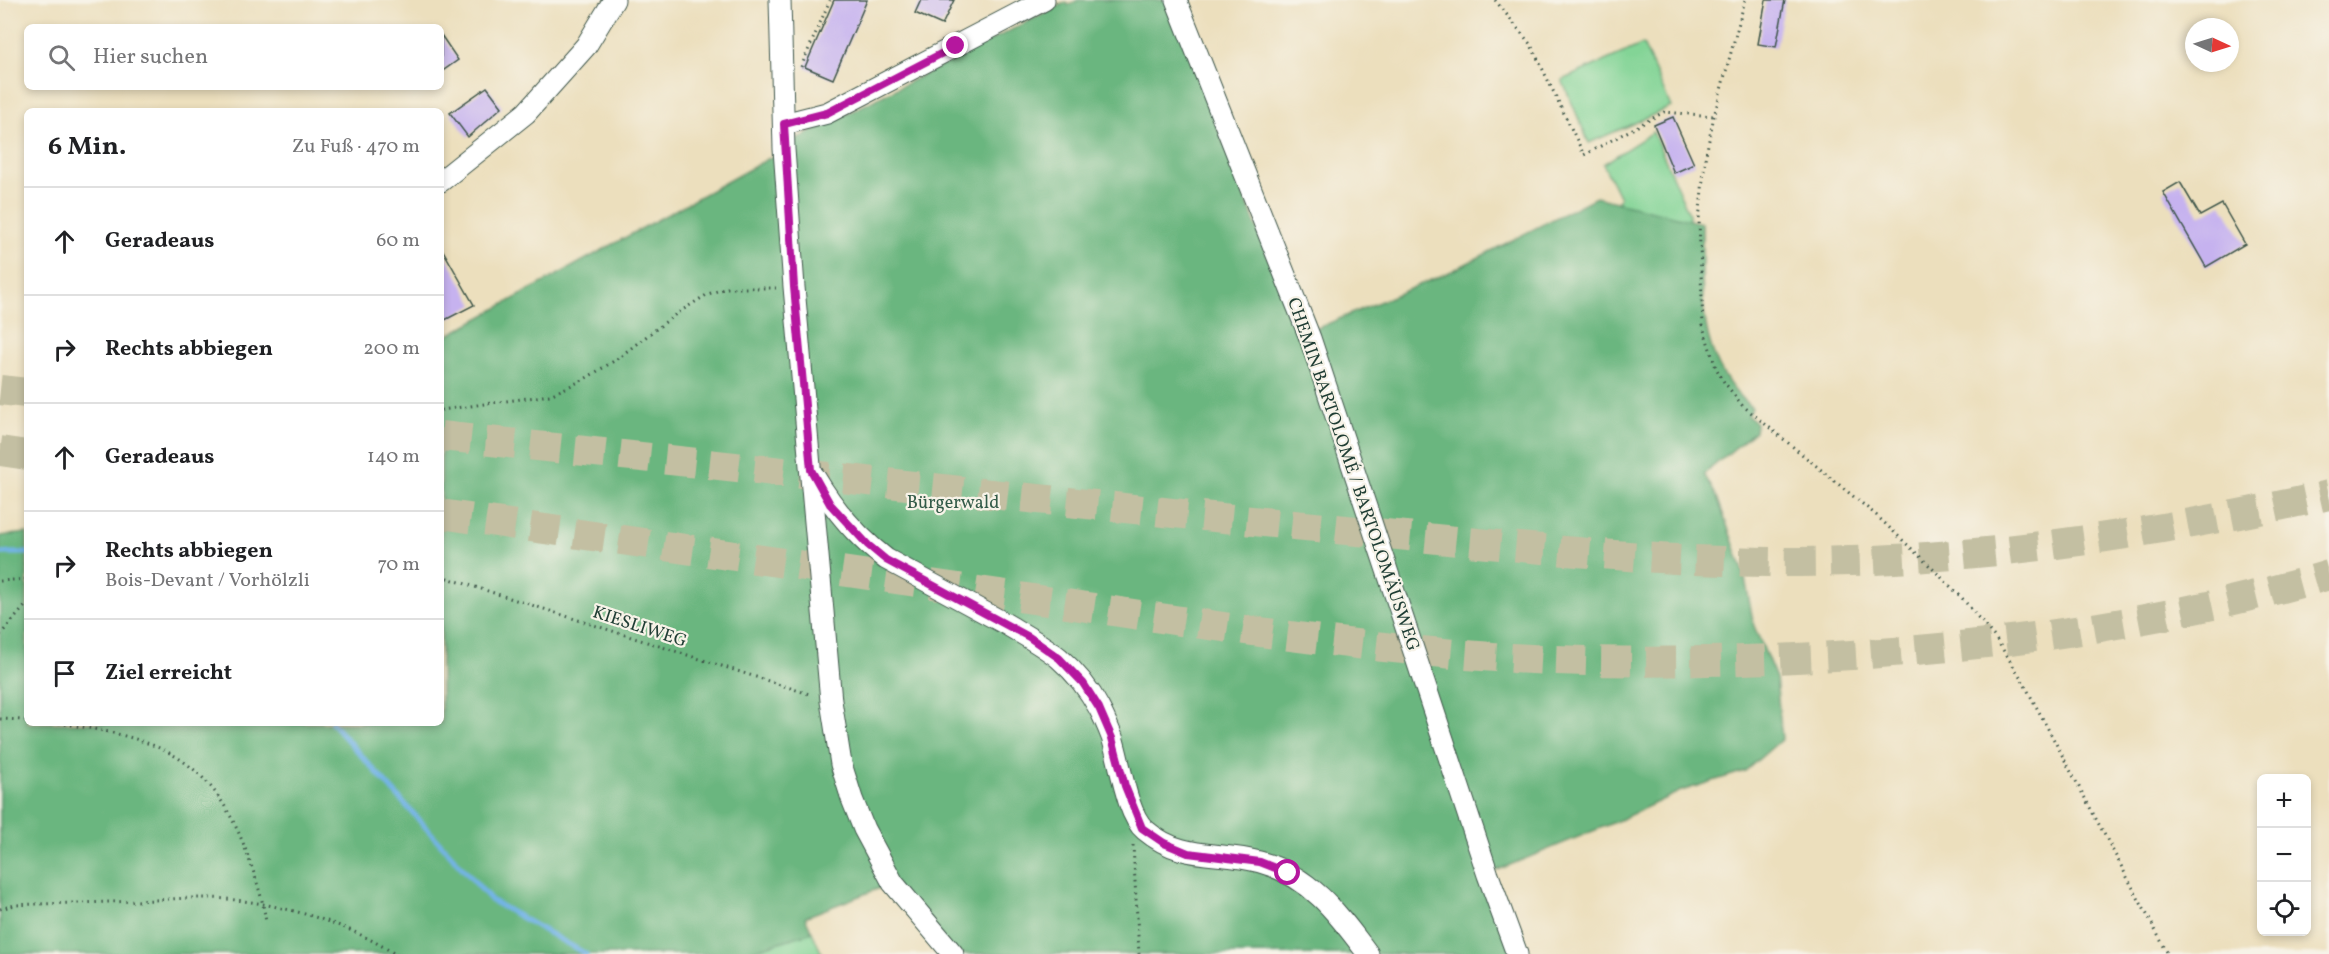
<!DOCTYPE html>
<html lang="de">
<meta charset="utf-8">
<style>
body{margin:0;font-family:Vollkorn,serif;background:#f6f6f6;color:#202124}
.controls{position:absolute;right:18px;bottom:18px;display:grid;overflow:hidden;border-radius:9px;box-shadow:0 3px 9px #0003}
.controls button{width:54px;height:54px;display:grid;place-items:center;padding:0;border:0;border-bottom:2px solid #e0e0e0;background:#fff;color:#202124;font:30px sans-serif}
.compass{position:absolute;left:2185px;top:18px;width:54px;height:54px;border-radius:50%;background:#fff;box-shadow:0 3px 9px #0003;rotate:94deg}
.stop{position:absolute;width:18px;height:18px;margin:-14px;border:4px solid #b5179e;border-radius:50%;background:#fff}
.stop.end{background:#b5179e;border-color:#fff;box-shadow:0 2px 6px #0008}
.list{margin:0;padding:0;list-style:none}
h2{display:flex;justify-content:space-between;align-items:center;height:78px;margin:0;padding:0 24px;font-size:26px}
h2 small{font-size:20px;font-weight:400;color:#757577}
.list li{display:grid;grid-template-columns:39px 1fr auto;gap:18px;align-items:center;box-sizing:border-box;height:108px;padding:0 24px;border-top:2px solid #e0e0e0}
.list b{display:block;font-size:22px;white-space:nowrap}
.list p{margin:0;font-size:20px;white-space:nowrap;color:#757577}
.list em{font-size:20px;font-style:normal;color:#757577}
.icon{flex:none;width:33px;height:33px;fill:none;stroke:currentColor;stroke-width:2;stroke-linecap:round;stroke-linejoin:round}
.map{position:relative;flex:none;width:2329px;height:954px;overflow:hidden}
.search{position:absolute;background:#fff;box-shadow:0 3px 9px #0003;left:24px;top:24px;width:420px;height:66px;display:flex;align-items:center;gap:15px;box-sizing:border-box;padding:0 21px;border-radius:9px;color:#757577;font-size:22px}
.panel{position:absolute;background:#fff;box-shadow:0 3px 9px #0003;left:24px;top:108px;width:420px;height:618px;border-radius:9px}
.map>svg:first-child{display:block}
.green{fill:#83d496;stroke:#518865;stroke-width:1.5}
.forest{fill:#6ab67f;stroke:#447a5a;stroke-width:1.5}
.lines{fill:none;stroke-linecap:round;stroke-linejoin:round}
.stream{stroke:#73b4e7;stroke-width:5}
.building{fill:#c6b2ef}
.highway-tunnel{stroke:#c3bfa2;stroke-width:30;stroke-dasharray:30 15;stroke-linecap:butt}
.minor-casing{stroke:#3e5549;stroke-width:23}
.path{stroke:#3e5549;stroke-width:3;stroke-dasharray:1.5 4.5;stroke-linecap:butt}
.minor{stroke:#fff;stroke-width:21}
.route{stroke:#b5179e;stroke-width:8}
.labels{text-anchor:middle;stroke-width:4.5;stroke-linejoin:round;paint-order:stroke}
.street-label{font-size:18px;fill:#1f3d34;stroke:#f7f3e8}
.park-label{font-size:18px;fill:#335b48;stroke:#f7f3e8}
</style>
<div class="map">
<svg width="2329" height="954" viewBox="0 0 2329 954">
<rect width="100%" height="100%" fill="#f7f3e8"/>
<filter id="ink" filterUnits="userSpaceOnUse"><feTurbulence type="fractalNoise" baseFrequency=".0167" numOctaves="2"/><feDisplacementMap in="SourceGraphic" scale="12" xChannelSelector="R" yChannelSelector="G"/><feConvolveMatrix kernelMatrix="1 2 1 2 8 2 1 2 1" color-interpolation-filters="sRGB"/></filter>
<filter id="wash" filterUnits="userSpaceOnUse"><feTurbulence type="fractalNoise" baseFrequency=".008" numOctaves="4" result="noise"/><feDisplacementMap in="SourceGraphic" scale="24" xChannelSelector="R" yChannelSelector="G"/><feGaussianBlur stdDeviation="1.35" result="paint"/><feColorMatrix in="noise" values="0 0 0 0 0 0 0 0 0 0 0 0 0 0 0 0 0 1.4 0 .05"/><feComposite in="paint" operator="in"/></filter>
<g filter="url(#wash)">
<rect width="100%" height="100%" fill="#ecdfbd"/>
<g class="green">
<polygon points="1643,44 1671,107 1589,143 1562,80"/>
<polygon points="1653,132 1689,214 1687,308 1610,213 1620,198 1603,164"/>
<polygon points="812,932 822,954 740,954"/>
</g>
<path class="forest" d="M1078,0H1168L1299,336L1452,271L1596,197L1702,223C1703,291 1694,359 1752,408L1748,416L1756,423L1755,431L1704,474L1717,497L1744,573L1754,626L1776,678L1782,739L1745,771L1681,791L1615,822L1488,874L1517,954H953L893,883L805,917L812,932L740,954H0V536L27,533V723H441V339L775,155L794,141L1066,2L1068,5Z"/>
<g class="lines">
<g class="stream">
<polyline points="0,553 27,553"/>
<polyline points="332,723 492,901 586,954"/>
</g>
</g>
<g id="blocks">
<g class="building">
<polygon points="834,0 867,0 833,79 805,67"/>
<polygon points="921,0 954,0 942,25 915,13"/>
<polygon points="1766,0 1785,0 1776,47 1758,44"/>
<polygon points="441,35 458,60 441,72"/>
<polygon points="487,87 502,107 468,137 450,113"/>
<polygon points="1673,117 1694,164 1674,173 1654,125"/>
<polygon points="2180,182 2200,216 2222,204 2245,244 2206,267 2163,192"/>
<polygon points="441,247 474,305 441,322"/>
</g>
</g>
</g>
<g filter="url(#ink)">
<use href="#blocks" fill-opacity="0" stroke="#3e5549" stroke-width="1.5"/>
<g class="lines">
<g class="highway-tunnel">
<polyline points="0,390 27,393"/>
<path d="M441,436C682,461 922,487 1163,512C1261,522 1359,531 1457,541C1571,552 1685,563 1800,562C1978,561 2155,534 2329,495"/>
<polyline points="0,451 27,455"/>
<path d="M441,514C618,540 795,564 972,590C1136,614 1300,641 1466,655C1567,663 1670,663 1772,659C1960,652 2148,628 2329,575"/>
</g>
<g class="minor-casing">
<g id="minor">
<polyline points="780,0 784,149 794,287 831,701 841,764 852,799 864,829 893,883 953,954"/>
<polyline points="1176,0 1310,338 1488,875 1517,954"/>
<polyline points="784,124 827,113 1044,0"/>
<polyline points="441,181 526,113 586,46 614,0"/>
<path d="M814,476C833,508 856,536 886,559C926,581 966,602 1006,624C1024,635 1043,645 1059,658C1075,672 1089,689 1099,708C1104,717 1108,727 1112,737C1120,760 1126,814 1145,830C1183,862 1217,850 1260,862C1311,876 1339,915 1368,954"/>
</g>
</g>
<g class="path">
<polyline points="1495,0 1531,45 1584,155 1664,112 1714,116"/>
<polyline points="1745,0 1714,116 1705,159 1699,220 1703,327 1716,368 1724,382 1742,405 1876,515 1933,569 1962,598 1996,639 2021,678 2168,954"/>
<polyline points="801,67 830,0"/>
<polyline points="441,410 550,395 583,380 614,361 676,314 708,294 727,288 776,288"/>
<polyline points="441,576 812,695"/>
<polyline points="0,581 27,579"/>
<polyline points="0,635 27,604"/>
<polyline points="0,719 27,720"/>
<path d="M59,723C153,738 208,752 245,848C254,873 263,897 266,923"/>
<polyline points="1133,845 1139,954"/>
<path d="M0,909L15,905C54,903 94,903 134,901C165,900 195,896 226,899C282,904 348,923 395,954"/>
</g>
<use href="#minor" class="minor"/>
</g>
</g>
<g class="lines" filter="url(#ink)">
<polyline class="route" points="956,46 827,113 784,124 794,287 811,470 830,504 868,545 886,560 1029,637 1059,658 1083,683 1099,708 1112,738 1125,786 1142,828 1164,843 1188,853 1260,862 1288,873"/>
</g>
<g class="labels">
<g class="street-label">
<text transform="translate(1354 474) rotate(71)" y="6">CHEMIN BARTOLOMÉ / BARTOLOMÄUSWEG</text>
<text transform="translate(640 626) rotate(18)" y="6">KIESLIWEG</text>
</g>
<g class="park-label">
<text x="953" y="508">Bürgerwald</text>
</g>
</g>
</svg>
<div class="controls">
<button>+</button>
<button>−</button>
<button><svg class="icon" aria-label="locate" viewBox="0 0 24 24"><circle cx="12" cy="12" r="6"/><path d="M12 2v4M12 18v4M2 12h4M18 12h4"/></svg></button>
</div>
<svg class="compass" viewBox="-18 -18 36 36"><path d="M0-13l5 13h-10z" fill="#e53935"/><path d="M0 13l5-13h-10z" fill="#757577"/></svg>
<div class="stop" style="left:1288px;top:873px"></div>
<div class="stop end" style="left:956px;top:46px"></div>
<div class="search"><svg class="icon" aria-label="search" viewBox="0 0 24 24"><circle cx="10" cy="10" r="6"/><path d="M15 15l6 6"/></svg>Hier suchen</div>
<section class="panel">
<h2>6 Min.<small>Zu Fuß · 470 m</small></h2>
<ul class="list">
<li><svg class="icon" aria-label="ahead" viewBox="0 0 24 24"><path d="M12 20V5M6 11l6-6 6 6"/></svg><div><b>Geradeaus</b></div><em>60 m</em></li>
<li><svg class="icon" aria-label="right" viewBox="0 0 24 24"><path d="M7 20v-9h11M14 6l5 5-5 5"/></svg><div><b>Rechts abbiegen</b></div><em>200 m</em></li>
<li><svg class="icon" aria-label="ahead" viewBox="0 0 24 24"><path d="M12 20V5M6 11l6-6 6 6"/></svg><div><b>Geradeaus</b></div><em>140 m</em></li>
<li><svg class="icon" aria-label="right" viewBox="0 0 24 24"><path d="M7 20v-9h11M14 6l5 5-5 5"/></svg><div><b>Rechts abbiegen</b><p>Bois-Devant / Vorhölzli</p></div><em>70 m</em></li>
<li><svg class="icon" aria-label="arrive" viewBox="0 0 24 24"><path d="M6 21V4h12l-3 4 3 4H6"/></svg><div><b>Ziel erreicht</b></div></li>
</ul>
</section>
</div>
